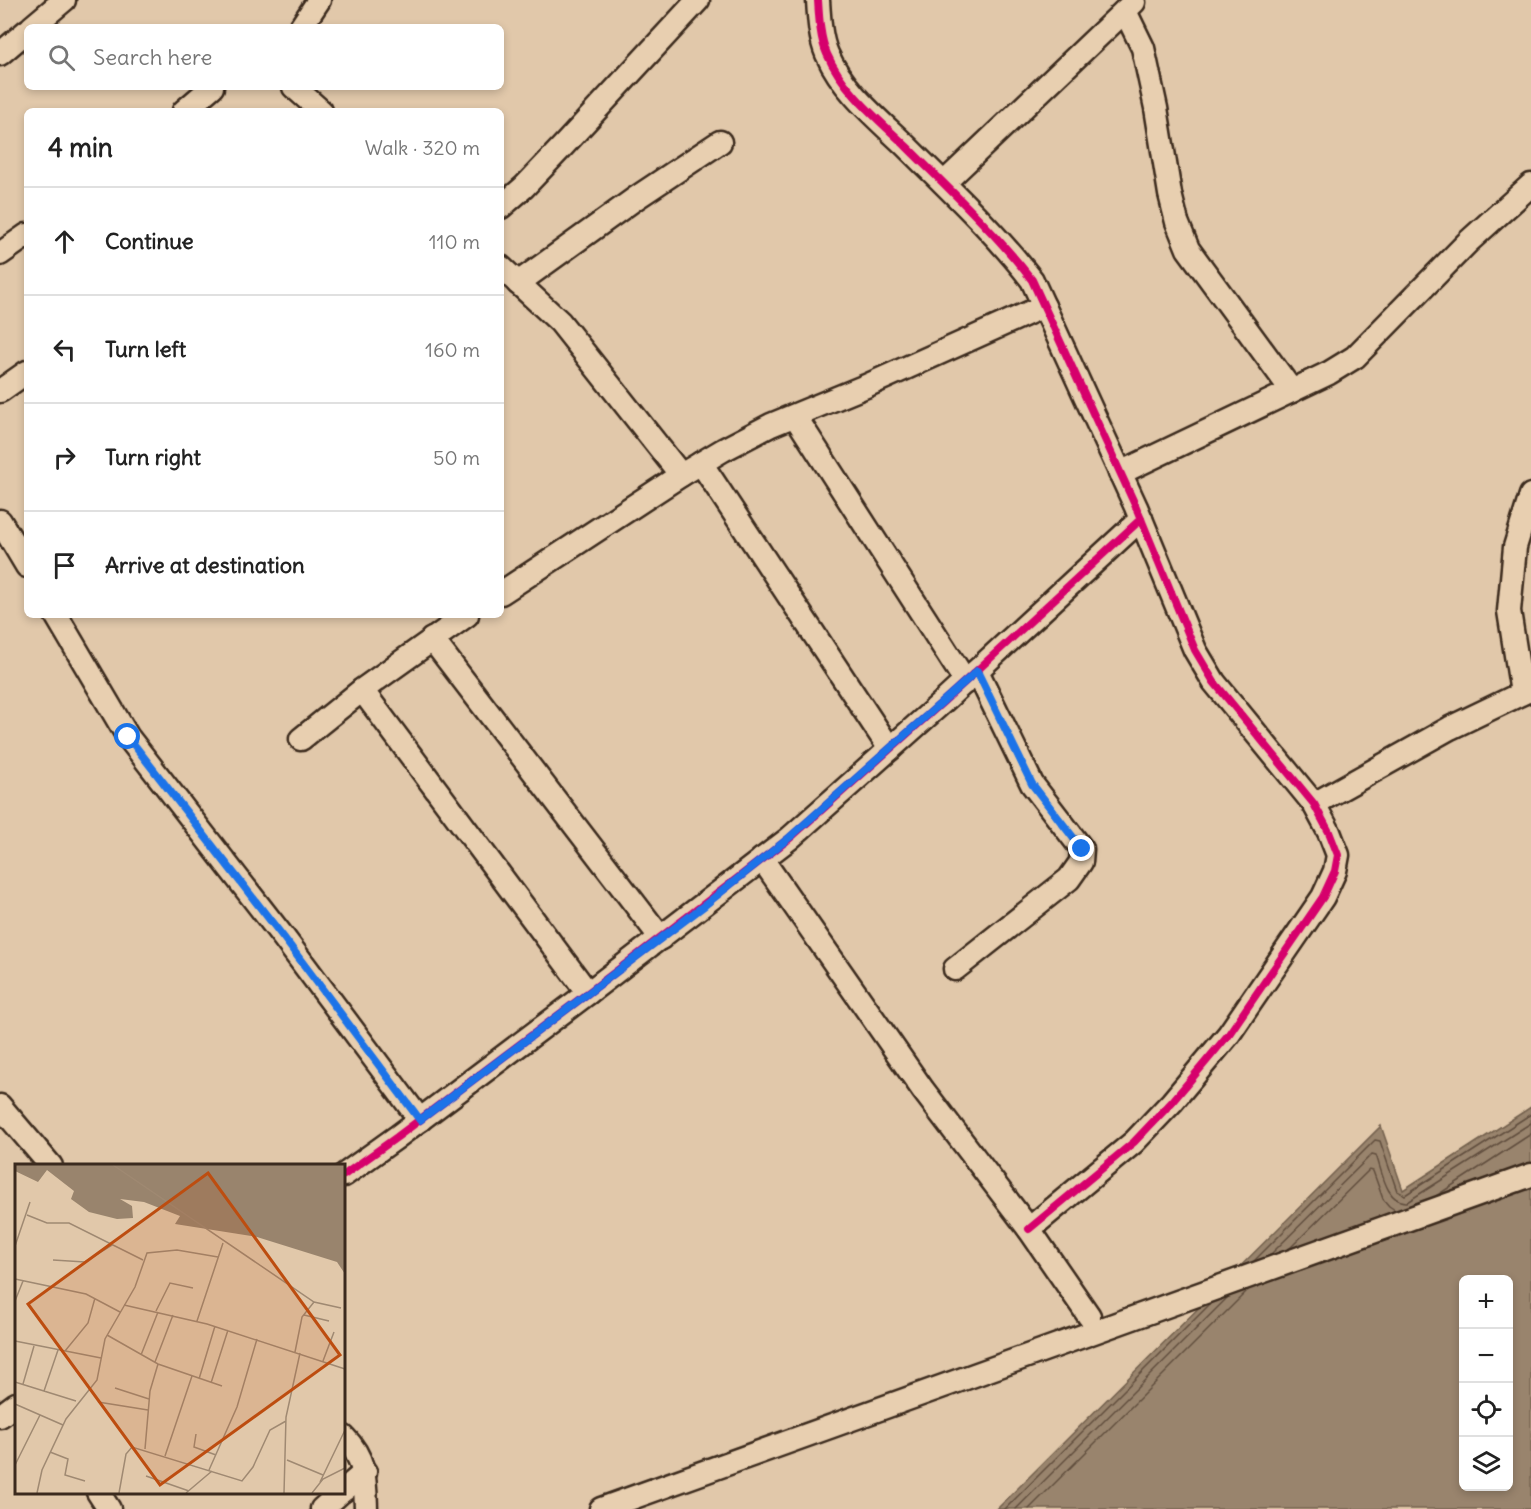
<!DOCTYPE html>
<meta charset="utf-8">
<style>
body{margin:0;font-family:Delius,sans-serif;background:#f2f2f2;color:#222}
.controls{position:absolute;right:18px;bottom:18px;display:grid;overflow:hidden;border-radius:9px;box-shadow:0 3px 9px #0003}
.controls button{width:54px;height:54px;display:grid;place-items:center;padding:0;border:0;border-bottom:2px solid #e0e0e0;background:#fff;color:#222;font:30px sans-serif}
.stop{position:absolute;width:18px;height:18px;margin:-14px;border:4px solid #1a73e8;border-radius:50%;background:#fff}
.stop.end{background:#1a73e8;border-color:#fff;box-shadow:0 2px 6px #0008}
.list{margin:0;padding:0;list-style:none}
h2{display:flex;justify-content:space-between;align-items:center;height:78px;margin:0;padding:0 24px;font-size:26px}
h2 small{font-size:20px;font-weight:400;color:#767676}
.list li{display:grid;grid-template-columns:39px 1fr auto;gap:18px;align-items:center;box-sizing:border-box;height:108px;padding:0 24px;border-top:2px solid #e0e0e0}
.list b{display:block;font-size:22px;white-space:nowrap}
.list em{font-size:20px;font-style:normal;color:#767676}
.icon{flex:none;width:33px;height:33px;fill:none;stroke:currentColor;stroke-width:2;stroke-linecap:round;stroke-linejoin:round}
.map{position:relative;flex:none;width:1531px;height:1509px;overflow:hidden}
.search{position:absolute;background:#fff;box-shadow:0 3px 9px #0003;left:24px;top:24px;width:480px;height:66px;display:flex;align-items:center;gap:15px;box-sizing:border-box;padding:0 21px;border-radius:9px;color:#767676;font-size:22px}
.panel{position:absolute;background:#fff;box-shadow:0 3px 9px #0003;left:24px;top:108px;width:480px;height:510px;border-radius:9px}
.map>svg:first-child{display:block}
.water{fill:#99846d;stroke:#73604d;stroke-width:1.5;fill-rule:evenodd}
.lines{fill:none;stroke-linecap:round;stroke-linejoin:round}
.shore{stroke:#614e3e;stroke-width:1.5}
.street-casing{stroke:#3b2a1e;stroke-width:27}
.street{stroke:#e8cfb0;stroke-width:22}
.cycleway-casing{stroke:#e8cfb0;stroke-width:11}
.cycleway{stroke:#d6006c;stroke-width:8}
.route{stroke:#1a73e8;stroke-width:8}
.inset-road{fill:none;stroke:#9f8972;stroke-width:1.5}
.view{fill:#bd4d10;fill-opacity:0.15;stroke:#bd4d10;stroke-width:3}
.inset-edge{fill:none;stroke:#3b2a1e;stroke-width:3}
</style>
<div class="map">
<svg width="1531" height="1509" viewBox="0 0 1531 1509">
<rect width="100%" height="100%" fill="#e1c8aa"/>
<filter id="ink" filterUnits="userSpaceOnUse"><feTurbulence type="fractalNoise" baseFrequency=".0167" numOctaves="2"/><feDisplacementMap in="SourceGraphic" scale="12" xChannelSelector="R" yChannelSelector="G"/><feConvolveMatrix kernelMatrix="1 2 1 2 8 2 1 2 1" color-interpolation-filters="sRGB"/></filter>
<g filter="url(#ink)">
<path class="water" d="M1531,1107V1509H997L1381,1126L1403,1190ZM1464,1280H1508V1486H1464Z"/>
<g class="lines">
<g class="shore">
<polyline points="1436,1196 1531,1134"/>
<polyline points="1290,1248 1369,1170 1373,1171 1383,1199 1389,1206 1395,1210"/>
<path d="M1270,1255L1372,1154L1376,1155C1382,1171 1386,1203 1407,1202L1531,1123"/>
<polyline points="1254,1261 1375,1140 1380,1141 1397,1191 1405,1195 1531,1114"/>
<polyline points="1005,1509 1211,1303"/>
<polyline points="1016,1509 1228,1297"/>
<polyline points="1029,1509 1248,1290"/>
</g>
<g class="street-casing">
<g id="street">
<path d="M818,0C819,17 820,38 827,54C843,91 878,119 907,147C950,190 995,232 1032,280L1136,507L1195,650L1214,682L1314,804L1329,832L1338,855L1335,871L1323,897L1229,1034L1172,1102L1134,1142L1029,1229"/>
<polyline points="1125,11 1143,48 1156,108 1170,194 1177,222 1188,249 1292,391"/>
<polyline points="32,27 64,0"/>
<polyline points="301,27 319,0"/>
<polyline points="0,54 27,31"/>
<polyline points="294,87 321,111"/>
<polyline points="184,111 212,87"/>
<polyline points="944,183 1134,2"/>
<polyline points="501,207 524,187 564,145 698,0"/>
<polyline points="0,254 27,235"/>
<polyline points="501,267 560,322 681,475"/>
<polyline points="518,283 636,198 720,142"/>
<polyline points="0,391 27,372"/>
<polyline points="795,416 966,682"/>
<polyline points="701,463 890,749"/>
<polyline points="1120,473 1329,373 1355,357 1468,242 1531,185"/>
<polyline points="0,521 27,566"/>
<polyline points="501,593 681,475 723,450 771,425 866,386 1044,306"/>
<polyline points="56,615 128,737 284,938 420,1120"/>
<polyline points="432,639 661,938"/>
<polyline points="362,690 588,993"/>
<polyline points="1522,693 1509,611 1515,547 1531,495"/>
<polyline points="301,739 362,690 467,615"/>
<polyline points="1314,804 1450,728 1531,689"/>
<polyline points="762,859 923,1090 1029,1229 1089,1316"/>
<polyline points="955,969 1069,879 1081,862 1082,849 1032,784 977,671"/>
<polyline points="0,1106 51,1166"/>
<polyline points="344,1175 397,1137 588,993 790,838 945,700 1141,519"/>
<polyline points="0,1416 16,1404"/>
<path d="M344,1437C366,1459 365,1480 366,1509"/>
<polyline points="344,1490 365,1472"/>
<polyline points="98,1492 109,1509"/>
<polyline points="322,1509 341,1492"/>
<polyline points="601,1509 1531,1175"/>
</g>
</g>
<use href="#street" class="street"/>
<g class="cycleway-casing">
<g id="cycleway">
<path d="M818,0C819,17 820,38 827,54C843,91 878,119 907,147C950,190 995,232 1032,280L1136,507L1195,650L1214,682L1314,804L1329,832L1338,855L1335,871L1323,897L1229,1034L1172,1102L1134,1142L1029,1229"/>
<polyline points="344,1175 397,1137 588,993 790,838 945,700 1141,519"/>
</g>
</g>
<use href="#cycleway" class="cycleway"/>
</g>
</g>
<g class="lines" filter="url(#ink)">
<polyline class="route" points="128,737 284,938 420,1120 705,905 790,837 977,671 1032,784 1082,849"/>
</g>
<g transform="translate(15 1164)">
<rect width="330" height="330" fill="#e1c8aa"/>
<path d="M0,1H330V110L322,98L242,73L160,60L165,52L129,38L105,35L117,42L118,54L102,55L74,48L56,35L59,27L32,6L23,18L0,7Z" fill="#99846d"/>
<path class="inset-road" d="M98,1L299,138L326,144M12,51L32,59H54L128,96M0,82L15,38M38,96L70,98L97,81M0,115L71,130L105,148M0,137L8,117M109,141L192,160L330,205M141,147L155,119L178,124M289,151L314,157M182,157L208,79M92,171L143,200L207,222M0,177L86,194M50,187L73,159L80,134M280,188L287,153L299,138M126,191L143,148M308,197L319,168M140,198L158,151M184,215L200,162M0,218L61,237M196,219L213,166M8,220L19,182M100,224L134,235M29,227L43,186M83,238L133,246M0,240L48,261M181,270L179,283L201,291M130,285L135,227L143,200M35,288L53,295L50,311L70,317M150,292L177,212M272,296L308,311M0,301L25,251M194,306L222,243L242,175M131,312L174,327M305,318L330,266M22,329L27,306L51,255L82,216L90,175L120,123L132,89L162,86L203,93M104,329L111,290L117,283L227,317L238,303L255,266L271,257M171,329L197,307M269,329L271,253L285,189M297,329L308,315L330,304"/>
<path class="view" d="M193,9L325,191L145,321L13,140Z"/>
<rect width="330" height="330" class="inset-edge"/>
</g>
</svg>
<div class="controls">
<button>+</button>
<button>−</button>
<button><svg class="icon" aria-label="locate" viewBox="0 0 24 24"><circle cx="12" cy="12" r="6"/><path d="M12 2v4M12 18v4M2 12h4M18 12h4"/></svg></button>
<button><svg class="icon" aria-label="layers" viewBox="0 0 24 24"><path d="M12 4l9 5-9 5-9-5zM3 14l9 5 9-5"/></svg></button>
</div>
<div class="stop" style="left:128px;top:737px"></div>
<div class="stop end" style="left:1082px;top:849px"></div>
<div class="search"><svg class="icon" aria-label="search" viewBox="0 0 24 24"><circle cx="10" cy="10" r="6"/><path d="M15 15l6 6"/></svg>Search here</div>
<section class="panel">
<h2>4 min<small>Walk · 320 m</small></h2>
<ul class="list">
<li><svg class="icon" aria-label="ahead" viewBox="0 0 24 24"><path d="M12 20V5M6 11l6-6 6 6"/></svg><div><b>Continue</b></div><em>110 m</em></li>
<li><svg class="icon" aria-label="left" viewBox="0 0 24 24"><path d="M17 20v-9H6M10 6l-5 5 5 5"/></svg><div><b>Turn left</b></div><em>160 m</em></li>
<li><svg class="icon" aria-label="right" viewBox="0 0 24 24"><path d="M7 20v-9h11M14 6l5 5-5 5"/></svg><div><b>Turn right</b></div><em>50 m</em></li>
<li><svg class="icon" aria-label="arrive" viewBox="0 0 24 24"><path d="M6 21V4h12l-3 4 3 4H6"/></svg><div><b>Arrive at destination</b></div></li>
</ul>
</section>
</div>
